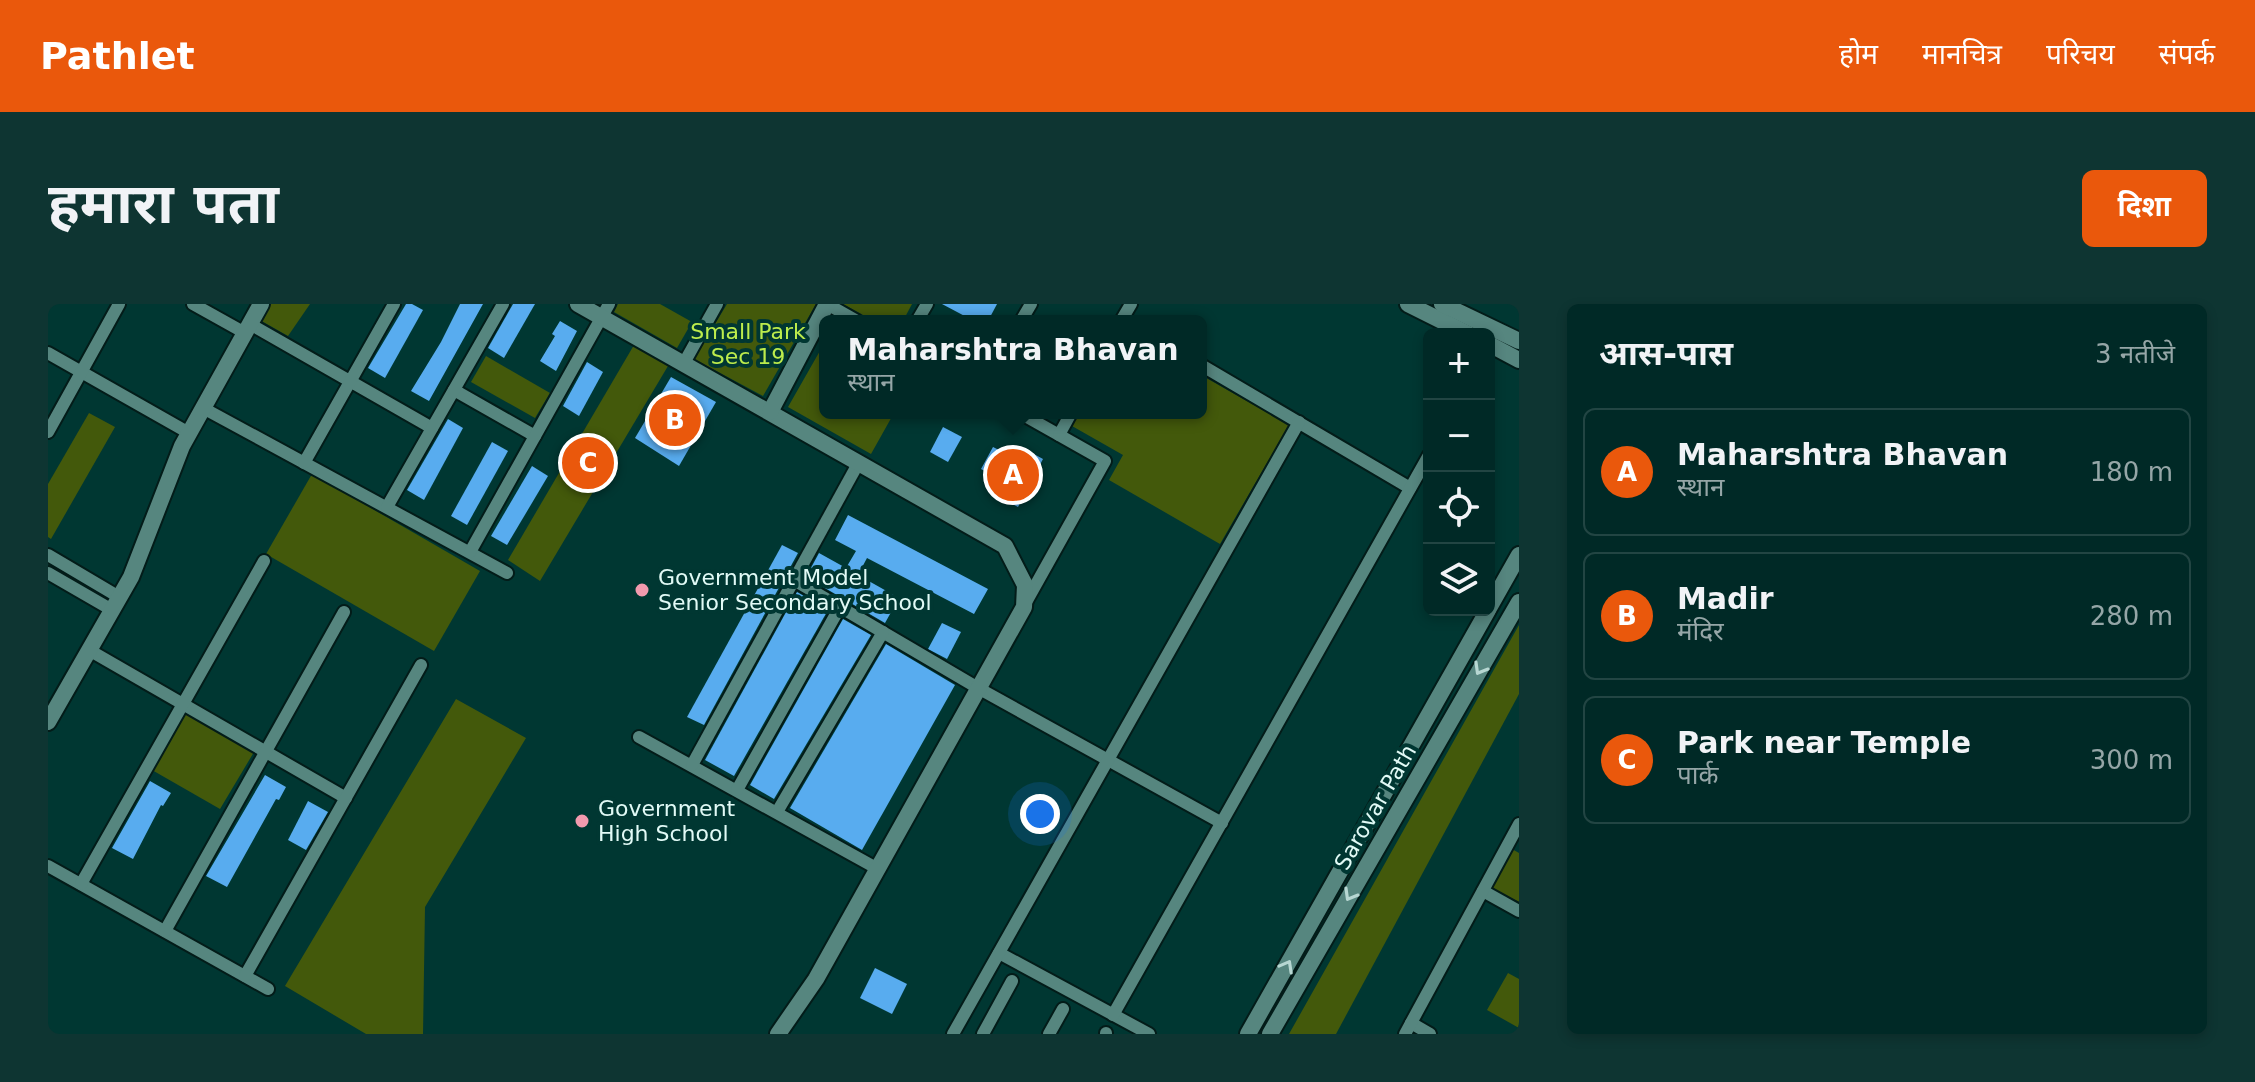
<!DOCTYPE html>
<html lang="hi">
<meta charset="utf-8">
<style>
body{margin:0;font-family:"DejaVu Sans","Noto Sans Devanagari",sans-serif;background:#0e3532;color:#f1f3f6}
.controls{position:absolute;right:24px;top:24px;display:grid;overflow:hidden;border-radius:12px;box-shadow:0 4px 12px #0003}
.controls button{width:72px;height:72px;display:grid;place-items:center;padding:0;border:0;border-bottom:2px solid #224543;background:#002926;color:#f1f3f6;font:40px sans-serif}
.you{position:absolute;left:992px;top:510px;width:28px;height:28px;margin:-20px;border:6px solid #fff;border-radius:50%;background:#1a73e8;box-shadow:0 0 0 12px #1a73e833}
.badge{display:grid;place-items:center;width:52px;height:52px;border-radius:50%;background:#ea580c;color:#fff;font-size:26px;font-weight:700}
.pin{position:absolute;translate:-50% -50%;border:4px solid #fff;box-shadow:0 2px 8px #0006}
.popup{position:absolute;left:771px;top:11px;width:388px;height:104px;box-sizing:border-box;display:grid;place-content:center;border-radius:12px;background:#002926;filter:drop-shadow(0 2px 6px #0005);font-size:26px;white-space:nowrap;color:#95a6a7}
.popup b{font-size:30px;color:#f1f3f6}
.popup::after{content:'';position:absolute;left:50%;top:100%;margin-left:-16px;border:16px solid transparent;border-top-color:#002926}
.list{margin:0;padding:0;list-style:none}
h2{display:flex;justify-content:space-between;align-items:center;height:104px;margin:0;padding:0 32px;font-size:34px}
h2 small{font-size:26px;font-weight:400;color:#95a6a7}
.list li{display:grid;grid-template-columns:52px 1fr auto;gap:24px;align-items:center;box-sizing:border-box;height:128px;margin:0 16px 16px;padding:0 16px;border:2px solid #224543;border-radius:12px}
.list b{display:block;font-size:30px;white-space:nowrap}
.list p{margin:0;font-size:26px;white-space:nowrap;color:#95a6a7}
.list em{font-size:26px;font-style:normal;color:#95a6a7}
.icon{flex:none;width:44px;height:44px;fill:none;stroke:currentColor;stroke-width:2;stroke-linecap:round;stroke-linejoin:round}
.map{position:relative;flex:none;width:1471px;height:730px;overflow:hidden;border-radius:12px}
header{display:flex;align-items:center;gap:48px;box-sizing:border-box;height:112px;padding:0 40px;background:#ea580c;color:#fff}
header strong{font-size:38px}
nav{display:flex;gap:44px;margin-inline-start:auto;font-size:28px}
.intro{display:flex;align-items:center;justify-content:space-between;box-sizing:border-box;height:192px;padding:0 48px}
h1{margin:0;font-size:56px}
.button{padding:20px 36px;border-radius:12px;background:#ea580c;color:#fff;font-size:28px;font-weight:700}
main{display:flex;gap:48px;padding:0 48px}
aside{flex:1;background:#002926;border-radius:12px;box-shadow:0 4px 12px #0003}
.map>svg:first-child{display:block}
.green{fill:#43590b}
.building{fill:#58acef}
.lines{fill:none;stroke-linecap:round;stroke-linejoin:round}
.street-casing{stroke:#031c19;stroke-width:16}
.secondary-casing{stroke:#031c19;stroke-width:20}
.street{stroke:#56867f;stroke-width:12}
.secondary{stroke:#56867f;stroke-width:16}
.oneway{stroke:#b7d7d2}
.poi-dot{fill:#f29aae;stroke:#003732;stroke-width:3}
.labels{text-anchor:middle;stroke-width:8;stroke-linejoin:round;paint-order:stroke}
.park-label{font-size:22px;fill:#bcec4c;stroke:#003732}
.poi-label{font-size:22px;fill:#e1faf6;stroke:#003732;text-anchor:start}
.street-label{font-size:22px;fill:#e1faf6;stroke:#003732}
</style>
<header>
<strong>Pathlet</strong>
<nav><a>होम</a><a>मानचित्र</a><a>परिचय</a><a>संपर्क</a></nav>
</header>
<div class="intro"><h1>हमारा पता</h1><a class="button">दिशा</a></div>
<main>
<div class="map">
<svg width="1471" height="730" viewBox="0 0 1471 730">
<rect width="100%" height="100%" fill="#003732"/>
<g class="green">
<polygon points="219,0 262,0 240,32 210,15"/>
<polygon points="570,0 612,0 644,18 629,44 566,8"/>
<polygon points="679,0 768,0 715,92 646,55"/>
<polygon points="795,0 864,0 855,17 826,17"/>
<polygon points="777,38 777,109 846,109 823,150 740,103"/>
<polygon points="586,41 620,62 492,277 460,256"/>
<polygon points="438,52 502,89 487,114 423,78"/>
<polygon points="1153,71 1241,121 1172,240 1061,176 1075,151 1024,122 1032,109 1153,109"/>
<polygon points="41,109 67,123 3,235 0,233 0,180"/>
<polygon points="264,170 432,267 386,347 218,250"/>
<polygon points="1471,321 1471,390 1288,730 1241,730"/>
<polygon points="408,395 478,434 377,603 375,730 318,730 237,682"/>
<polygon points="138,409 206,448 172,505 104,466"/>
<polygon points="1464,545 1471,549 1471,598 1443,584"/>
<polygon points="1460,669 1471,675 1471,724 1439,706"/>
</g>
<g class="building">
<polygon points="358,0 364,0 375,6 337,74 320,64"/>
<polygon points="412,0 435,0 381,97 363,87 393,38"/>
<polygon points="465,0 487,0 456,54 440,44"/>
<polygon points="894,0 949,0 940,17 926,17"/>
<polygon points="512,17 529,27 508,67 492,57 507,32 504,30"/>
<polygon points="539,58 555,68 531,112 515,102"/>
<polygon points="623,73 668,98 631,162 587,134"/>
<polygon points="400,115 415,124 376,196 359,186"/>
<polygon points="895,123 914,133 900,158 882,148"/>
<polygon points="444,138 460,147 419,221 403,212"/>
<polygon points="945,143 967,154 973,143 995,155 970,203 947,191 955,177 933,165"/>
<polygon points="484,162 500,172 459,241 443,232"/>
<polygon points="800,211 940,285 926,310 819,254 810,271 851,294 837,319 758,273 771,249 798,264 808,247 787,236"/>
<polygon points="734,241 750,249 656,421 639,413"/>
<polygon points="749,288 780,306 686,472 657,456"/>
<polygon points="795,315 823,331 726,495 702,481"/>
<polygon points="894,319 913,328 899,355 880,345"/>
<polygon points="838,340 907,381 814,546 742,504"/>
<polygon points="217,471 238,483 231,496 228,495 179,583 158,572"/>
<polygon points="102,477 123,489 115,502 113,501 85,555 64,544"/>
<polygon points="260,497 280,508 258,546 240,536"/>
<polygon points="827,664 859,680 844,710 812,694"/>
</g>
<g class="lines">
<g class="street-casing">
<g id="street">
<polyline points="145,0 197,29"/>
<polyline points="779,0 809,17"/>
<polyline points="869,17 879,0"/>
<polyline points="973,17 983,0"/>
<polyline points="1073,17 1083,0"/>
<polyline points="202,20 384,124"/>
<polyline points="0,49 141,129"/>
<polyline points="636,59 669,0"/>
<polyline points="1153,61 1362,184"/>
<polyline points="406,86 487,132"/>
<polyline points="155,104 459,269"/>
<polyline points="972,109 1057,157 977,300"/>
<polyline points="0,128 71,0"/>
<polyline points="1011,131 1023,109"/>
<polyline points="256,159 346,0"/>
<polyline points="339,203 455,0"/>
<polyline points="422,248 561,0"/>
<polyline points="0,251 71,293"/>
<polyline points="0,269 64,306"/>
<polyline points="746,276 930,384 1174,519"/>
<polyline points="41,346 298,494"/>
<polyline points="591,433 830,565"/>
<polyline points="644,461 811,158"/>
<polyline points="689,486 792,303"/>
<polyline points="729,508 835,328"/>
<polyline points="0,562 220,685"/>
<polyline points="33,580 216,257"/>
<polyline points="1435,587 1471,607"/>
<polyline points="117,627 296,308"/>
<polyline points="951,649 1101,730"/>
<polyline points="197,672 373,361"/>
<polyline points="1065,711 1381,151"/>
<polyline points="1363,719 1382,730"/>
<polyline points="905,730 1251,118"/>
<polyline points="935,730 964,677"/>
<polyline points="1001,730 1015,705"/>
<polyline points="1058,730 1058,729"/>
<polyline points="1357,730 1471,520"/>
</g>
</g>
<g class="secondary-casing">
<g id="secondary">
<polyline points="530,0 957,242 977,281 976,303 768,675 730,730"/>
<polyline points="1360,0 1420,30"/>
<polyline points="1394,0 1471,37"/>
<polyline points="1441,40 1471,56"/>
<polyline points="722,108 779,0"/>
<polyline points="1441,304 1471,251"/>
<polyline points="0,418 83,273 134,142 213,0"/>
<polyline points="1200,730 1440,306"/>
<polyline points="1222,730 1471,298"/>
</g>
</g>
<use href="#street" class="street"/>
<use href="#secondary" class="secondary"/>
</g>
<defs><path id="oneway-chevron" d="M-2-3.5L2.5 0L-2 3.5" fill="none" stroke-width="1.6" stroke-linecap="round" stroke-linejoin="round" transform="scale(2)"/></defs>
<g class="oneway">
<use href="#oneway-chevron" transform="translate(1432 365) rotate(120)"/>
<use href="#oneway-chevron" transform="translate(1302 591) rotate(120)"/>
<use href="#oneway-chevron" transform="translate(1239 662) rotate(-61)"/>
</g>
<g class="poi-dot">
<circle cx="594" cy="286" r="8"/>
<circle cx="534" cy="517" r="8"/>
</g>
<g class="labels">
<g class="park-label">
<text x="700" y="35">Small Park<tspan x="700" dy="25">Sec 19</tspan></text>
</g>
<g class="poi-label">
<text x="610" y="281">Government Model<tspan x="610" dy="25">Senior Secondary School</tspan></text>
<text x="550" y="512">Government<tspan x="550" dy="25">High School</tspan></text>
</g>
<g class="street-label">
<text transform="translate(1327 503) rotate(-60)" y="8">Sarovar Path</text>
</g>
</g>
</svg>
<div class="controls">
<button>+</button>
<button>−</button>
<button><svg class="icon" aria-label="locate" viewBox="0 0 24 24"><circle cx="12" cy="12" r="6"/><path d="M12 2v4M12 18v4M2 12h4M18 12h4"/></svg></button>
<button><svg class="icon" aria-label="layers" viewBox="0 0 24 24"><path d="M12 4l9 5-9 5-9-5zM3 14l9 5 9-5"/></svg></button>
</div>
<div class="you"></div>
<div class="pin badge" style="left:965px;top:171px">A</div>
<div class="popup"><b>Maharshtra Bhavan</b>स्थान</div>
<div class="pin badge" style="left:627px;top:116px">B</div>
<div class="pin badge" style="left:540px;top:159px">C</div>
</div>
<aside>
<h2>आस-पास<small>3 नतीजे</small></h2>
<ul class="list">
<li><span class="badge">A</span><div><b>Maharshtra Bhavan</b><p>स्थान</p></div><em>180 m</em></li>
<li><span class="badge">B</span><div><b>Madir</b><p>मंदिर</p></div><em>280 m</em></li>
<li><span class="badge">C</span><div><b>Park near Temple</b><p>पार्क</p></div><em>300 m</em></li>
</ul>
</aside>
</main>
